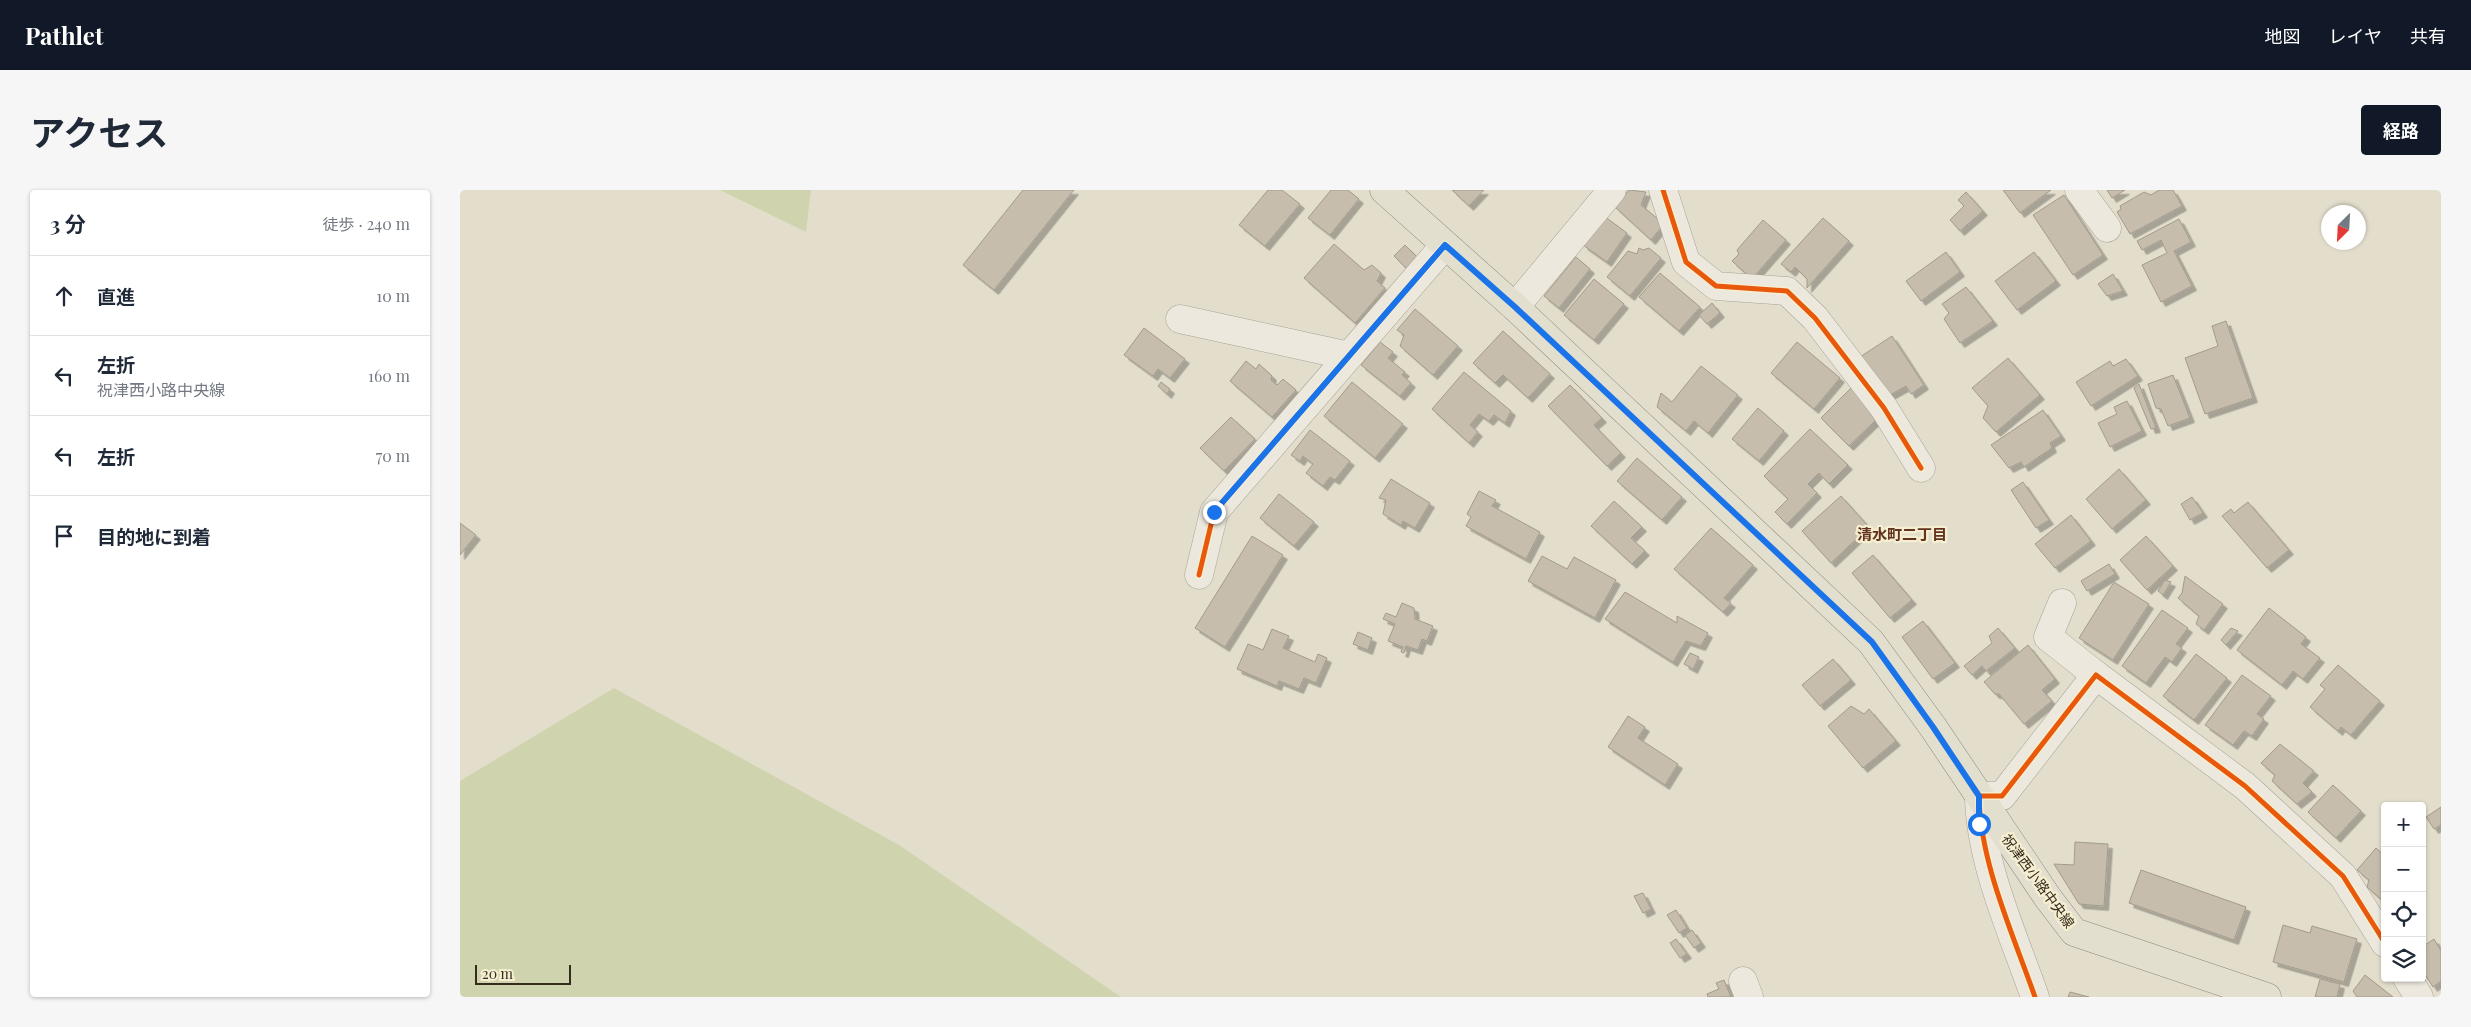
<!DOCTYPE html>
<html lang="ja">
<meta charset="utf-8">
<style>
body{margin:0;font-family:"Playfair Display","Noto Sans JP",serif;background:#f6f6f7;color:#1f2937}
.controls{position:absolute;right:15px;bottom:15px;display:grid;overflow:hidden;border-radius:5px;box-shadow:0 1px 4px #0004}
.controls button{width:45px;height:45px;display:grid;place-items:center;padding:0;border:0;border-bottom:1px solid #e0e1e3;background:#fff;color:#1f2937;font:25px sans-serif}
.compass{position:absolute;left:1861px;top:15px;width:45px;height:45px;border-radius:50%;background:#fff;box-shadow:0 1px 4px #0004;rotate:204deg}
.scale{position:absolute;left:15px;bottom:12px;width:96px;box-sizing:border-box;padding-left:5px;border:2px solid #362c1d;border-top:0;font-size:14px;line-height:18px;white-space:nowrap;color:#362c1d;-webkit-text-stroke:4px #f5eed1;paint-order:stroke}
.stop{position:absolute;width:15px;height:15px;margin:-11px;border:4px solid #1a73e8;border-radius:50%;background:#fff}
.stop.end{background:#1a73e8;border-color:#fff;box-shadow:0 1px 5px #0008}
.list{margin:0;padding:0;list-style:none}
h2{display:flex;justify-content:space-between;align-items:center;height:65px;margin:0;padding:0 20px;font-size:21px}
h2 small{font-size:16px;font-weight:400;color:#747a83}
.list li{display:grid;grid-template-columns:32px 1fr auto;gap:15px;align-items:center;box-sizing:border-box;height:80px;padding:0 20px;border-top:1px solid #e0e1e3}
.list b{display:block;font-size:19px;white-space:nowrap}
.list p{margin:0;font-size:16px;white-space:nowrap;color:#747a83}
.list em{font-size:16px;font-style:normal;color:#747a83}
.icon{flex:none;width:28px;height:28px;fill:none;stroke:currentColor;stroke-width:2;stroke-linecap:round;stroke-linejoin:round}
.map{position:relative;flex:none;width:1981px;height:807px;overflow:hidden;border-radius:5px}
header{display:flex;align-items:center;gap:30px;box-sizing:border-box;height:70px;padding:0 25px;background:#111827;color:#fff}
header strong{font-size:24px}
nav{display:flex;gap:28px;margin-inline-start:auto;font-size:18px}
.intro{display:flex;align-items:center;justify-content:space-between;box-sizing:border-box;height:120px;padding:0 30px}
h1{margin:0;font-size:35px}
.button{padding:12px 22px;border-radius:5px;background:#111827;color:#fff;font-size:18px;font-weight:700}
main{display:flex;gap:30px;padding:0 30px}
aside{flex:1;background:#fff;border-radius:5px;box-shadow:0 1px 4px #0004}
.map>svg:first-child{display:block}
.green{fill:#d0d4ae}
.building{fill:#c7bdad;stroke:#a39a8b;filter:url(#shadow)}
.lines{fill:none;stroke-linecap:round;stroke-linejoin:round}
.minor-casing{stroke:#a8a295;stroke-width:29}
.major-casing{stroke:#8e887c;stroke-width:29}
.minor{stroke:#ece8dd;stroke-width:28}
.major{stroke:#e3dfcf;stroke-width:28}
.cycleway-casing{stroke:#f5eed1;stroke-width:8}
.cycleway{stroke:#e8590c;stroke-width:5}
.route{stroke:#1a73e8;stroke-width:6}
.labels{text-anchor:middle;stroke-width:4.5;stroke-linejoin:round;paint-order:stroke}
.street-label{font-size:14px;fill:#362c1d;stroke:#f5eed1}
.neighbourhood-label{font-size:15px;font-weight:bold;fill:#62321e;stroke:#f5eed1}
</style>
<header>
<strong>Pathlet</strong>
<nav><a>地図</a><a>レイヤ</a><a>共有</a></nav>
</header>
<div class="intro"><h1>アクセス</h1><a class="button">経路</a></div>
<main>
<aside>
<h2>3 分<small>徒歩 · 240 m</small></h2>
<ul class="list">
<li><svg class="icon" aria-label="ahead" viewBox="0 0 24 24"><path d="M12 20V5M6 11l6-6 6 6"/></svg><div><b>直進</b></div><em>10 m</em></li>
<li><svg class="icon" aria-label="left" viewBox="0 0 24 24"><path d="M17 20v-9H6M10 6l-5 5 5 5"/></svg><div><b>左折</b><p>祝津西小路中央線</p></div><em>160 m</em></li>
<li><svg class="icon" aria-label="left" viewBox="0 0 24 24"><path d="M17 20v-9H6M10 6l-5 5 5 5"/></svg><div><b>左折</b></div><em>70 m</em></li>
<li><svg class="icon" aria-label="arrive" viewBox="0 0 24 24"><path d="M6 21V4h12l-3 4 3 4H6"/></svg><div><b>目的地に到着</b></div></li>
</ul>
</aside>
<div class="map">
<svg width="1981" height="807" viewBox="0 0 1981 807">
<defs>
<filter id="shadow"><feDropShadow dx="4.5" dy="4.5" stdDeviation="0" flood-color="#0004"/></filter>
</defs>
<rect width="100%" height="100%" fill="#e3decc"/>
<g class="green">
<polygon points="260,0 351,0 346,42"/>
<polygon points="154,498 439,655 661,807 0,807 0,591"/>
</g>
<g class="building">
<polygon points="563,0 614,0 534,100 503,75"/>
<polygon points="808,0 822,0 840,14 805,56 779,35"/>
<polygon points="871,0 888,0 899,9 870,45 848,28"/>
<polygon points="992,0 1024,0 1009,16"/>
<polygon points="1169,0 1186,2 1181,15 1204,34 1191,50 1155,17"/>
<polygon points="1543,0 1591,0 1560,23"/>
<polygon points="1647,0 1665,0 1652,8"/>
<polygon points="1699,0 1713,0 1722,16 1670,44 1657,22 1661,19 1660,16 1684,2 1691,5"/>
<polygon points="1506,2 1523,21 1500,41 1490,30 1504,16 1498,10"/>
<polygon points="1604,5 1643,65 1613,85 1573,25"/>
<polygon points="1144,26 1167,43 1147,72 1123,55"/>
<polygon points="1363,28 1389,51 1347,98 1347,89 1335,77 1331,82 1321,74"/>
<polygon points="1719,29 1731,52 1714,61 1732,96 1701,112 1682,75 1707,63 1701,50 1682,60 1677,51"/>
<polygon points="1303,30 1326,50 1292,89 1272,71 1279,64 1277,60"/>
<polygon points="874,54 904,80 912,75 921,83 917,91 925,98 895,133 844,88"/>
<polygon points="945,55 962,72 952,84 934,66"/>
<polygon points="1179,58 1183,60 1189,58 1201,68 1170,106 1147,87 1168,61 1177,64"/>
<polygon points="1486,62 1500,82 1461,111 1446,91"/>
<polygon points="1574,62 1596,91 1557,120 1535,91"/>
<polygon points="1116,67 1130,79 1099,118 1084,106"/>
<polygon points="1200,83 1240,117 1219,141 1179,107"/>
<polygon points="1653,84 1663,101 1647,106 1638,94"/>
<polygon points="1134,89 1164,114 1134,150 1104,125"/>
<polygon points="1506,97 1533,131 1500,153 1484,129 1489,123 1482,114"/>
<polygon points="1252,113 1260,123 1247,134 1239,125"/>
<polygon points="955,119 998,156 973,185 940,156 944,145 937,140"/>
<polygon points="1766,131 1793,208 1745,224 1725,168 1758,156 1752,136"/>
<polygon points="684,138 725,169 710,188 698,179 693,186 664,165"/>
<polygon points="1043,141 1090,184 1068,208 1043,185 1035,193 1013,173"/>
<polygon points="1432,146 1464,195 1451,204 1446,196 1428,206 1400,167"/>
<polygon points="920,152 933,162 928,168 945,182 942,185 951,193 940,206 901,175"/>
<polygon points="1337,152 1380,188 1354,219 1311,183"/>
<polygon points="1548,168 1580,205 1536,242 1523,228 1528,216 1512,198"/>
<polygon points="1666,169 1678,186 1631,216 1616,192 1650,171 1653,176"/>
<polygon points="786,171 796,179 799,174 812,186 811,190 817,195 823,189 836,200 812,227 770,191"/>
<polygon points="1241,176 1278,205 1248,243 1234,231 1226,241 1197,217 1201,203 1212,212"/>
<polygon points="1004,182 1051,221 1045,233 1034,225 1029,231 1019,224 1010,235 1018,242 1009,253 972,219"/>
<polygon points="1713,185 1730,228 1708,236 1701,219 1696,218 1688,194"/>
<polygon points="701,192 710,199 707,204 698,196"/>
<polygon points="892,192 943,234 915,268 864,226"/>
<polygon points="1679,194 1696,238 1691,239 1674,198"/>
<polygon points="1110,195 1142,228 1134,235 1161,263 1147,276 1088,216"/>
<polygon points="1392,197 1420,226 1389,256 1361,228"/>
<polygon points="1667,211 1682,241 1650,257 1638,233 1657,224 1654,217"/>
<polygon points="1298,218 1324,241 1299,271 1272,249"/>
<polygon points="1583,220 1601,246 1590,253 1592,258 1564,277 1561,272 1549,278 1531,255"/>
<polygon points="771,227 795,249 764,281 740,258"/>
<polygon points="1350,239 1388,275 1369,294 1359,283 1348,294 1357,303 1327,334 1315,322 1328,309 1304,286"/>
<polygon points="850,240 890,271 875,290 870,287 863,296 846,283 853,274 843,266 840,271 831,265"/>
<polygon points="1177,268 1222,307 1202,330 1157,291"/>
<polygon points="1659,279 1686,310 1652,339 1626,309"/>
<polygon points="931,289 970,313 955,338 943,331 941,335 923,324 926,310 919,308"/>
<polygon points="1563,292 1589,330 1576,338 1551,300"/>
<polygon points="1019,301 1036,310 1032,316 1080,342 1066,369 1006,336 1011,327 1007,324"/>
<polygon points="819,304 854,332 834,356 800,328"/>
<polygon points="1381,306 1409,337 1371,373 1342,341"/>
<polygon points="1732,307 1743,323 1730,330 1721,314"/>
<polygon points="1154,311 1182,337 1171,348 1185,361 1172,374 1131,336"/>
<polygon points="1788,312 1829,360 1807,378 1762,326 1771,319 1774,323"/>
<polygon points="1611,325 1631,351 1595,378 1575,354"/>
<polygon points="0,333 16,345 0,365"/>
<polygon points="1251,338 1293,375 1264,408 1271,413 1263,422 1214,379"/>
<polygon points="792,346 823,365 765,457 735,438"/>
<polygon points="1686,346 1713,376 1687,400 1660,370"/>
<polygon points="1413,365 1452,410 1430,428 1392,383"/>
<polygon points="1082,366 1107,379 1114,367 1156,390 1135,428 1068,391"/>
<polygon points="1649,374 1655,384 1627,401 1621,391"/>
<polygon points="1725,386 1763,414 1744,440 1736,434 1739,426 1718,408 1722,403"/>
<polygon points="1705,390 1711,392 1703,405 1698,401"/>
<polygon points="1654,392 1689,414 1653,470 1619,448"/>
<polygon points="1165,402 1217,433 1217,426 1248,443 1241,456 1226,451 1213,472 1145,429"/>
<polygon points="942,413 954,418 955,429 973,436 967,451 962,449 958,460 946,456 944,463 941,462 943,457 928,451 935,434 923,429 926,423 936,427"/>
<polygon points="1809,418 1846,447 1841,454 1860,468 1843,489 1833,481 1822,495 1777,460"/>
<polygon points="1702,420 1728,438 1716,454 1722,458 1712,472 1705,467 1686,493 1662,476"/>
<polygon points="1463,431 1495,473 1473,489 1442,447"/>
<polygon points="1538,438 1555,458 1526,481 1522,476 1512,485 1504,476 1532,453 1529,446"/>
<polygon points="1771,438 1778,441 1766,455 1761,450"/>
<polygon points="812,439 829,446 823,458 855,472 858,464 867,468 856,493 844,488 839,499 819,491 817,496 777,479 788,454 803,460"/>
<polygon points="898,442 912,448 908,460 893,454"/>
<polygon points="1568,455 1595,489 1582,500 1592,511 1564,534 1539,504 1535,504 1524,492"/>
<polygon points="1230,463 1239,467 1233,479 1224,474"/>
<polygon points="1736,464 1767,488 1734,530 1703,506"/>
<polygon points="1373,469 1391,490 1360,516 1342,495"/>
<polygon points="1878,475 1920,511 1891,545 1881,537 1878,541 1850,517 1865,499 1860,495"/>
<polygon points="1782,485 1811,506 1797,524 1804,529 1792,546 1784,541 1773,555 1745,535"/>
<polygon points="1391,516 1404,524 1409,519 1436,551 1403,578 1368,536"/>
<polygon points="1168,526 1185,537 1178,548 1218,574 1205,595 1148,557"/>
<polygon points="1820,554 1854,581 1843,593 1852,602 1837,614 1812,591 1815,585 1801,573"/>
<polygon points="1873,595 1901,621 1876,648 1848,622"/>
<polygon points="1981,617 1981,635 1974,639 1966,627"/>
<polygon points="1615,652 1648,654 1644,716 1619,714 1594,674 1614,675"/>
<polygon points="1916,658 1925,666 1925,706 1922,710 1907,697 1909,690 1897,680"/>
<polygon points="1681,680 1786,717 1774,750 1669,713"/>
<polygon points="1183,703 1191,719 1183,723 1174,706"/>
<polygon points="1216,720 1227,738 1219,743 1207,725"/>
<polygon points="1823,735 1850,743 1852,736 1897,749 1884,792 1813,772"/>
<polygon points="1232,740 1241,753 1234,758 1225,745"/>
<polygon points="1216,749 1227,764 1220,768 1210,753"/>
<polygon points="1974,749 1981,761 1981,791 1973,797 1962,780 1962,751 1965,755"/>
<polygon points="1905,785 1933,807 1897,807 1893,801"/>
<polygon points="1860,789 1880,794 1877,807 1855,807"/>
<polygon points="1264,790 1271,807 1248,807 1247,804 1259,799 1256,793"/>
<polygon points="1610,802 1629,807 1608,807"/>
</g>
<g class="lines">
<g class="minor-casing">
<g id="minor">
<polyline points="1203,0 1226,72 1256,96 1327,101 1355,128 1424,218 1461,278"/>
<polyline points="1619,0 1647,38"/>
<polyline points="1055,117 1152,0"/>
<polyline points="720,129 889,166"/>
<polyline points="739,385 754,322 985,55"/>
<polyline points="1602,413 1588,447 1636,485"/>
<polyline points="1947,788 1959,807"/>
<polyline points="1283,791 1289,807"/>
<path d="M1575,807C1553,744 1520,673 1519,606H1542L1636,485L1785,596L1883,686L1925,753"/>
</g>
</g>
<g class="major-casing">
<polyline id="major" points="924,0 1055,117 1411,452 1473,537 1588,708 1614,742 1807,807"/>
</g>
<use href="#minor" class="minor"/>
<use href="#major" class="major"/>
<g class="cycleway-casing">
<g id="cycleway">
<polyline points="1203,0 1226,72 1256,96 1327,101 1355,128 1424,218 1461,278"/>
<polyline points="739,385 754,322 985,55"/>
<path d="M1575,807C1553,744 1520,673 1519,606H1542L1636,485L1785,596L1883,686L1925,753"/>
</g>
</g>
<use href="#cycleway" class="cycleway"/>
</g>
<g class="lines">
<polyline class="route" points="754,322 985,55 1055,117 1412,452 1473,537 1519,606 1519,634"/>
</g>
<g class="labels">
<g class="street-label">
<text transform="translate(1578 691) rotate(54)" y="5">祝津西小路中央線</text>
</g>
<g class="neighbourhood-label">
<text x="1442" y="350">清水町二丁目</text>
</g>
</g>
</svg>
<div class="controls">
<button>+</button>
<button>−</button>
<button><svg class="icon" aria-label="locate" viewBox="0 0 24 24"><circle cx="12" cy="12" r="6"/><path d="M12 2v4M12 18v4M2 12h4M18 12h4"/></svg></button>
<button><svg class="icon" aria-label="layers" viewBox="0 0 24 24"><path d="M12 4l9 5-9 5-9-5zM3 14l9 5 9-5"/></svg></button>
</div>
<svg class="compass" viewBox="-18 -18 36 36"><path d="M0-13l5 13h-10z" fill="#e53935"/><path d="M0 13l5-13h-10z" fill="#747a83"/></svg>
<div class="scale">20 m</div>
<div class="stop" style="left:1519px;top:634px"></div>
<div class="stop end" style="left:754px;top:322px"></div>
</div>
</main>
